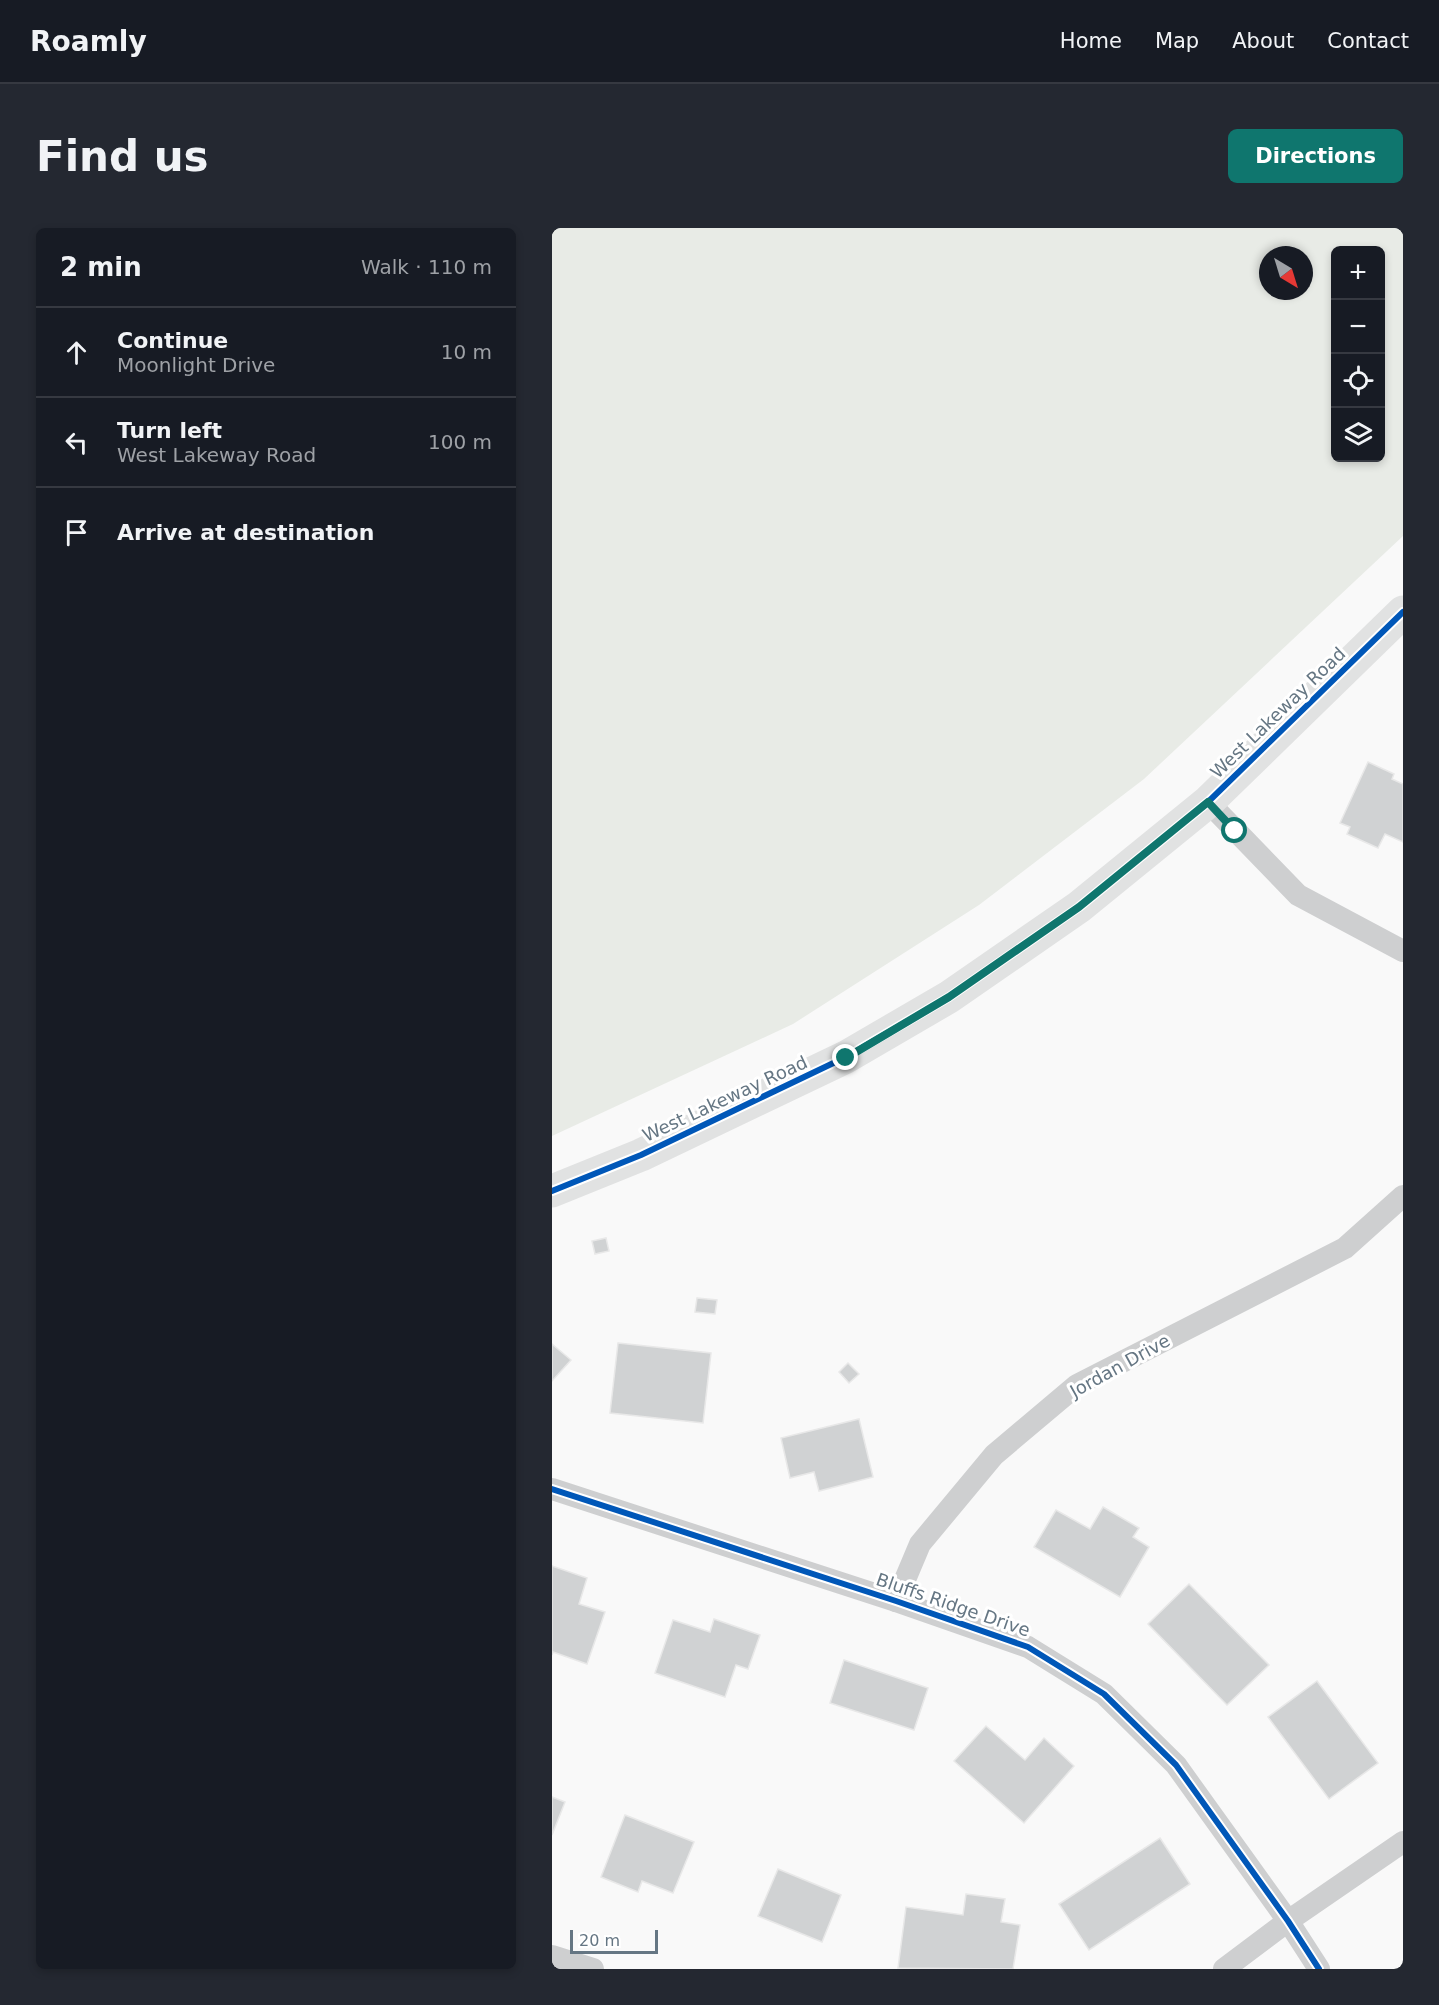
<!DOCTYPE html>
<meta charset="utf-8">
<style>
body{margin:0;font-family:"DejaVu Sans",sans-serif;background:#242831;color:#f1f3f6}
.controls{position:absolute;right:18px;top:18px;display:grid;overflow:hidden;border-radius:9px;box-shadow:0 3px 9px #0003}
.controls button{width:54px;height:54px;display:grid;place-items:center;padding:0;border:0;border-bottom:2px solid #363941;background:#171b24;color:#f1f3f6;font:30px sans-serif}
.compass{position:absolute;left:707px;top:18px;width:54px;height:54px;border-radius:50%;background:#171b24;box-shadow:0 3px 9px #0003;rotate:142deg}
.scale{position:absolute;left:18px;bottom:15px;width:88px;box-sizing:border-box;padding-left:6px;border:3px solid #657683;border-top:0;font-size:16px;line-height:21px;white-space:nowrap;color:#657683;-webkit-text-stroke:4px #fff;paint-order:stroke}
.stop{position:absolute;width:18px;height:18px;margin:-14px;border:4px solid #0f766e;border-radius:50%;background:#fff}
.stop.end{background:#0f766e;border-color:#fff;box-shadow:0 2px 6px #0008}
.list{margin:0;padding:0;list-style:none}
h2{display:flex;justify-content:space-between;align-items:center;height:78px;margin:0;padding:0 24px;font-size:26px}
h2 small{font-size:20px;font-weight:400;color:#9ea1a6}
.list li{display:grid;grid-template-columns:39px 1fr auto;gap:18px;align-items:center;box-sizing:border-box;height:90px;padding:0 24px;border-top:2px solid #363941}
.list b{display:block;font-size:22px;white-space:nowrap}
.list p{margin:0;font-size:20px;white-space:nowrap;color:#9ea1a6}
.list em{font-size:20px;font-style:normal;color:#9ea1a6}
.icon{flex:none;width:33px;height:33px;fill:none;stroke:currentColor;stroke-width:2;stroke-linecap:round;stroke-linejoin:round}
.map{position:relative;flex:none;width:851px;height:1741px;overflow:hidden;border-radius:9px}
header{display:flex;align-items:center;gap:36px;box-sizing:border-box;height:84px;padding:0 30px;background:#171b24;border-bottom:2px solid #363941}
header strong{font-size:28px}
nav{display:flex;gap:33px;margin-inline-start:auto;font-size:21px}
.intro{display:flex;align-items:center;justify-content:space-between;box-sizing:border-box;height:144px;padding:0 36px}
h1{margin:0;font-size:42px}
.button{padding:15px 27px;border-radius:9px;background:#0f766e;color:#fff;font-size:21px;font-weight:700}
main{display:flex;gap:36px;padding:0 36px}
aside{flex:1;background:#171b24;border-radius:9px;box-shadow:0 3px 9px #0003}
.map>svg:first-child{display:block}
.green{fill:#e8ebe6;fill-rule:evenodd}
.building{fill:#d0d2d3;stroke:#e8e8e8;stroke-width:1.5}
.lines{fill:none;stroke-linecap:round;stroke-linejoin:round}
.street{stroke:#cecfd0;stroke-width:22}
.secondary{stroke:#e1e2e2;stroke-width:33}
.cycleway-casing{stroke:#fff;stroke-width:10}
.cycleway{stroke:#0057b8;stroke-width:6}
.route{stroke:#0f766e;stroke-width:8}
.labels{text-anchor:middle;stroke-width:6;stroke-linejoin:round;paint-order:stroke}
.street-label{font-size:18px;fill:#657683;stroke:#fff}
</style>
<header>
<strong>Roamly</strong>
<nav><a>Home</a><a>Map</a><a>About</a><a>Contact</a></nav>
</header>
<div class="intro"><h1>Find us</h1><a class="button">Directions</a></div>
<main>
<aside>
<h2>2 min<small>Walk · 110 m</small></h2>
<ul class="list">
<li><svg class="icon" aria-label="ahead" viewBox="0 0 24 24"><path d="M12 20V5M6 11l6-6 6 6"/></svg><div><b>Continue</b><p>Moonlight Drive</p></div><em>10 m</em></li>
<li><svg class="icon" aria-label="left" viewBox="0 0 24 24"><path d="M17 20v-9H6M10 6l-5 5 5 5"/></svg><div><b>Turn left</b><p>West Lakeway Road</p></div><em>100 m</em></li>
<li><svg class="icon" aria-label="arrive" viewBox="0 0 24 24"><path d="M6 21V4h12l-3 4 3 4H6"/></svg><div><b>Arrive at destination</b></div></li>
</ul>
</aside>
<div class="map">
<svg width="851" height="1741" viewBox="0 0 851 1741">
<rect width="100%" height="100%" fill="#f9f9f9"/>
<path class="green" d="M0,0H851V308L592,551L427,677L241,796L0,908ZM784,22H828V230H784ZM716,27H752V63H716Z"/>
<g class="building">
<polygon points="816,534 842,546 840,551 851,556 851,614 833,606 826,620 795,606 798,599 788,595"/>
<polygon points="54,1010 57,1023 43,1026 40,1013"/>
<polygon points="145,1070 165,1072 163,1086 143,1084"/>
<polygon points="66,1115 159,1125 151,1195 58,1185"/>
<polygon points="0,1116 19,1132 0,1153"/>
<polygon points="296,1135 307,1146 297,1155 287,1144"/>
<polygon points="307,1191 321,1249 267,1263 262,1244 238,1250 229,1210"/>
<polygon points="551,1279 587,1300 581,1309 597,1319 568,1369 482,1319 504,1282 538,1301"/>
<polygon points="0,1338 35,1350 27,1376 53,1384 35,1436 1,1424 0,1427"/>
<polygon points="637,1356 717,1437 675,1477 596,1396"/>
<polygon points="162,1391 208,1407 196,1441 184,1437 173,1469 103,1445 121,1392 158,1404"/>
<polygon points="292,1432 376,1460 362,1502 278,1475"/>
<polygon points="765,1453 826,1535 777,1571 716,1489"/>
<polygon points="434,1498 473,1532 492,1510 522,1538 472,1595 402,1533"/>
<polygon points="0,1569 13,1574 0,1607"/>
<polygon points="73,1587 142,1614 121,1665 90,1653 86,1664 49,1649"/>
<polygon points="608,1610 638,1656 537,1722 507,1676"/>
<polygon points="226,1641 289,1667 270,1714 206,1688"/>
<polygon points="414,1666 453,1671 449,1694 468,1697 461,1741 346,1740 354,1679 411,1687"/>
</g>
<g class="lines">
<g class="street">
<polyline points="656,574 746,667 851,723"/>
<polyline points="0,1261 344,1373 476,1419 552,1466 624,1537 736,1693 767,1741"/>
<polyline points="344,1373 368,1316 442,1227 525,1157 793,1020 851,968"/>
<polyline points="0,1728 41,1741"/>
<polyline points="672,1741 736,1693 851,1614"/>
</g>
<polyline class="secondary" points="0,963 89,927 294,829 397,769 527,679 656,574 851,384"/>
<g class="cycleway-casing">
<g id="cycleway">
<polyline points="0,963 89,927 294,829 397,769 527,679 656,574 851,384"/>
<polyline points="0,1261 344,1373 476,1419 552,1466 624,1537 736,1693 767,1741"/>
</g>
</g>
<use href="#cycleway" class="cycleway"/>
</g>
<g class="lines">
<polyline class="route" points="294,830 397,769 527,679 656,574 683,603"/>
</g>
<g class="labels">
<g class="street-label">
<text transform="translate(726 485) rotate(-44)" y="6">West Lakeway Road</text>
<text transform="translate(173 871) rotate(-25)" y="6">West Lakeway Road</text>
<text transform="translate(568 1138) rotate(-29)" y="6">Jordan Drive</text>
<text transform="translate(401 1377) rotate(19)" y="6">Bluffs Ridge Drive</text>
</g>
</g>
</svg>
<div class="controls">
<button>+</button>
<button>−</button>
<button><svg class="icon" aria-label="locate" viewBox="0 0 24 24"><circle cx="12" cy="12" r="6"/><path d="M12 2v4M12 18v4M2 12h4M18 12h4"/></svg></button>
<button><svg class="icon" aria-label="layers" viewBox="0 0 24 24"><path d="M12 4l9 5-9 5-9-5zM3 14l9 5 9-5"/></svg></button>
</div>
<svg class="compass" viewBox="-18 -18 36 36"><path d="M0-13l5 13h-10z" fill="#e53935"/><path d="M0 13l5-13h-10z" fill="#9ea1a6"/></svg>
<div class="scale">20 m</div>
<div class="stop" style="left:683px;top:603px"></div>
<div class="stop end" style="left:294px;top:830px"></div>
</div>
</main>
